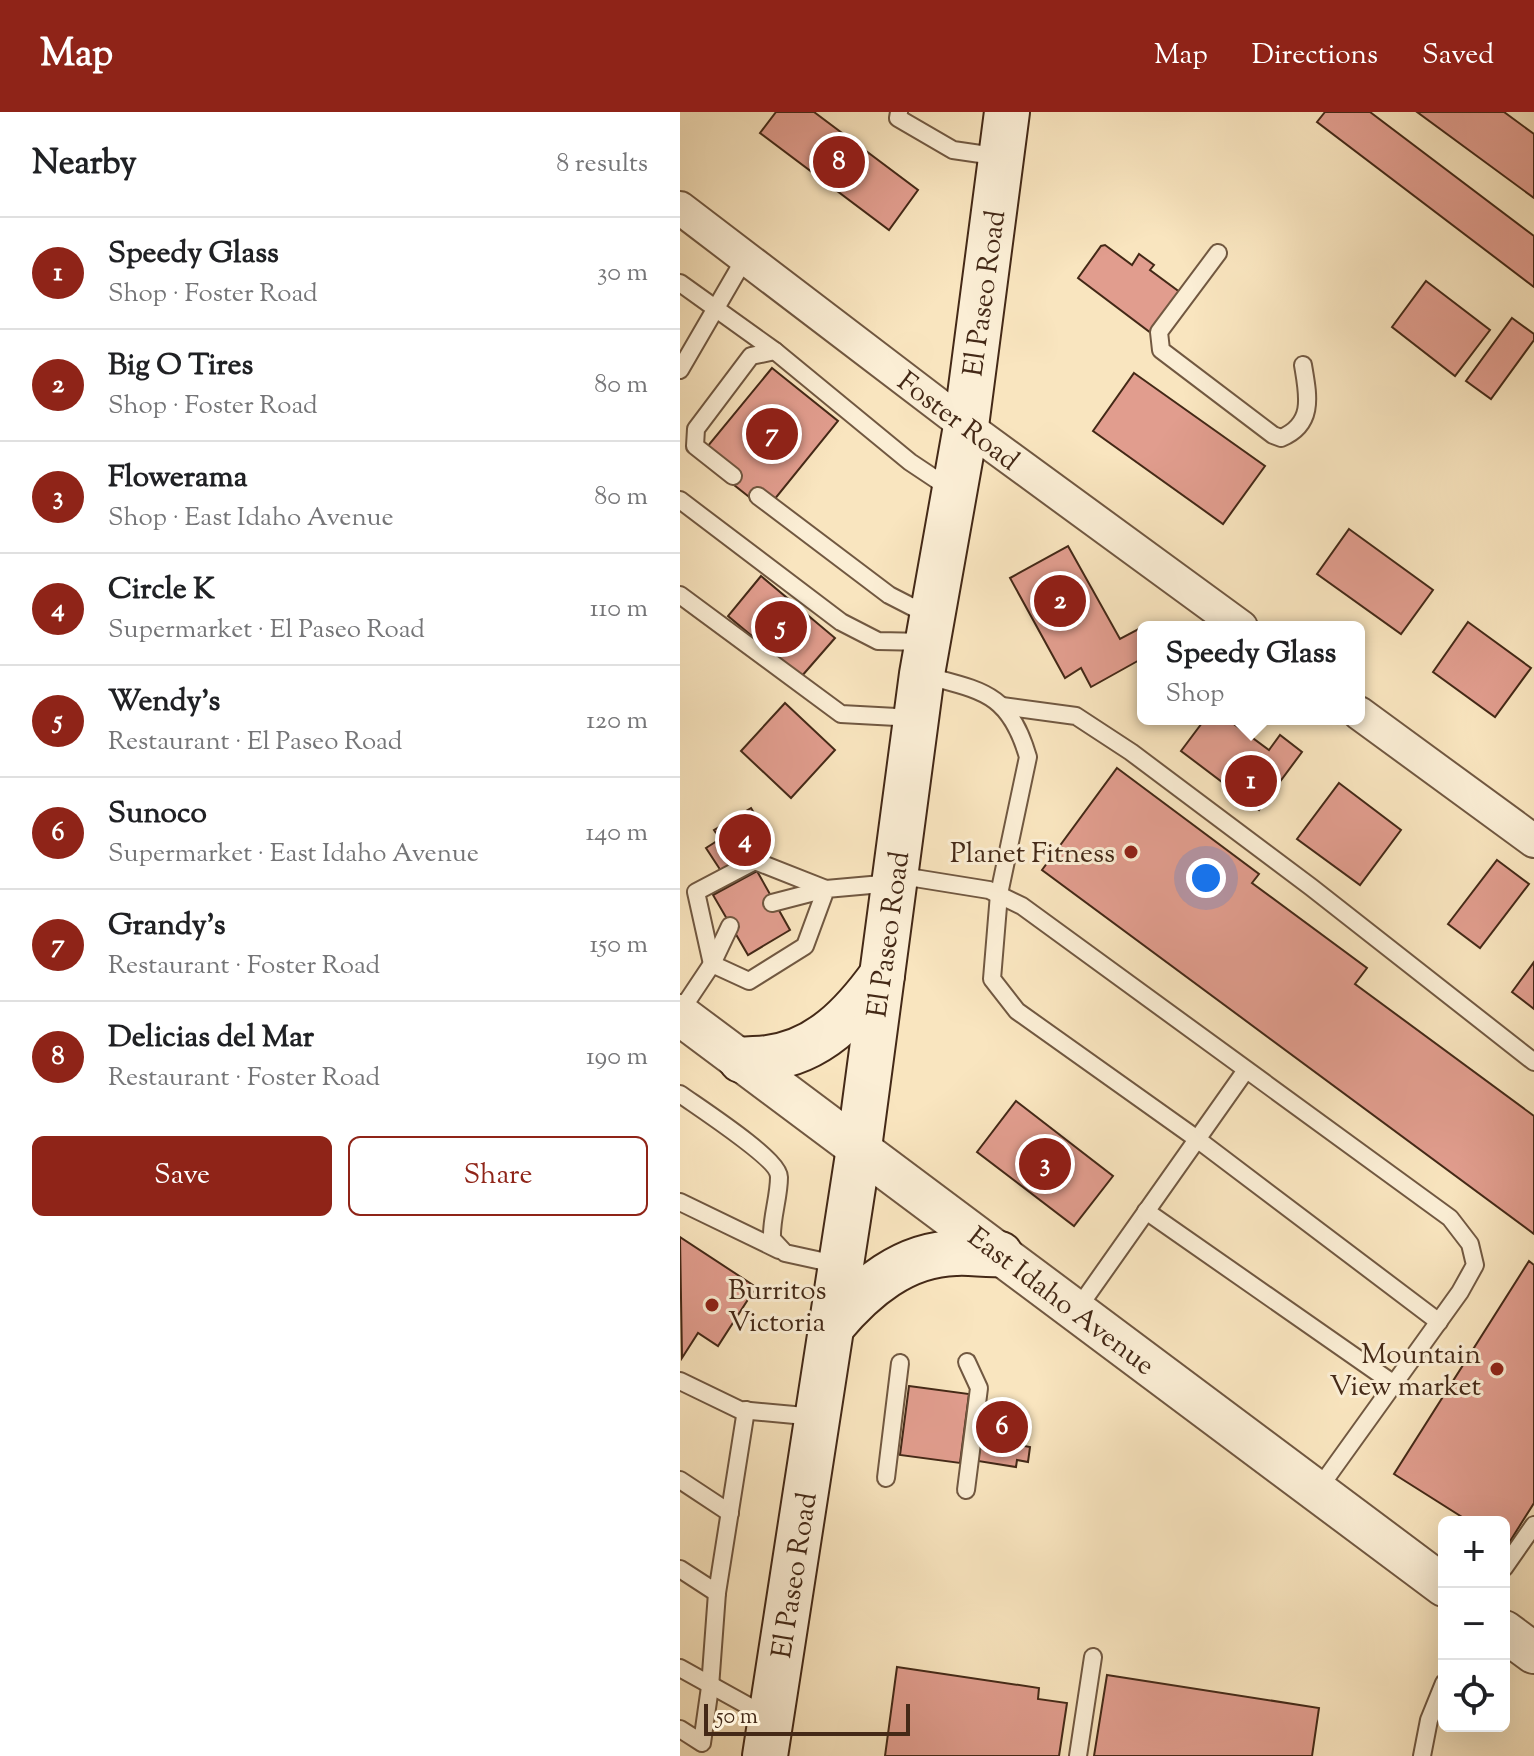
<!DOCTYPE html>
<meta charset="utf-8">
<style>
body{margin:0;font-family:"Sorts Mill Goudy",serif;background:#f2f2f2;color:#202124}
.controls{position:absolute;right:24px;bottom:24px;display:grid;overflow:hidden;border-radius:12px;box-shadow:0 8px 32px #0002}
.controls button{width:72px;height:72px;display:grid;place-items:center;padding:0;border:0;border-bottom:2px solid #e0e0e0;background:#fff;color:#202124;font:40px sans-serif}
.scale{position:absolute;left:24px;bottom:20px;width:206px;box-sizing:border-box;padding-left:8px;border:4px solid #442917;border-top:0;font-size:22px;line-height:28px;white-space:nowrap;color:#442917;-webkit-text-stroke:6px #fbeed5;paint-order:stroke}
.you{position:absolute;left:526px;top:766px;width:28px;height:28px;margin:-20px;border:6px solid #fff;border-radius:50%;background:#1a73e8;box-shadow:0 0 0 12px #1a73e833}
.badge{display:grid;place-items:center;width:52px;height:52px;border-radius:50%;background:#8f2418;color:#fff;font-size:26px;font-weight:700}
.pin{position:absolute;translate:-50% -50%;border:4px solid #fff;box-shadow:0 2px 8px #0006}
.popup{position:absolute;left:457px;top:509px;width:228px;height:104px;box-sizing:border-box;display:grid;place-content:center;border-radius:12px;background:#fff;filter:drop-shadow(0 2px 6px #0005);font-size:26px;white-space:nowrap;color:#757577}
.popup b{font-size:30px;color:#202124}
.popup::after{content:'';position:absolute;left:50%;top:100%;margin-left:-16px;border:16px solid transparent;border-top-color:#fff}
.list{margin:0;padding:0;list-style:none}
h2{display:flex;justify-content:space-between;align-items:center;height:104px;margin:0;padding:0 32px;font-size:34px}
h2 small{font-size:26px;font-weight:400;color:#757577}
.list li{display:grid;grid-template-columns:52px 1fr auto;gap:24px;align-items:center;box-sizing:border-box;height:112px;padding:0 32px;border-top:2px solid #e0e0e0}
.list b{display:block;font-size:30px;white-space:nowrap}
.list p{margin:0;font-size:26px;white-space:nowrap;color:#757577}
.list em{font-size:26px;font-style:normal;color:#757577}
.actions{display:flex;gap:16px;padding:24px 32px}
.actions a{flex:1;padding:18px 0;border:2px solid #8f2418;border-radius:12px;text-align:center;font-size:28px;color:#8f2418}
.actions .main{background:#8f2418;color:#fff}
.icon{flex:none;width:44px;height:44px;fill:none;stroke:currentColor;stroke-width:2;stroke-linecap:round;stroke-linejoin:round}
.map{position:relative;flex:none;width:854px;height:1644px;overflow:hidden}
header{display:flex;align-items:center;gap:48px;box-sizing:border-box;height:112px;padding:0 40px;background:#8f2418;color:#fff}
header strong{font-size:38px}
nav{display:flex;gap:44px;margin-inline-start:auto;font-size:28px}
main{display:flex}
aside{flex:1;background:#fff}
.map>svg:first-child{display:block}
.building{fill:#e19d8e;stroke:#442917;stroke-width:2}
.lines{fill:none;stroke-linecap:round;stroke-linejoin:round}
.service-casing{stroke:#715841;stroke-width:20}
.minor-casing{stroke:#715841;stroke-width:36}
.tertiary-casing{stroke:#715841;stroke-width:44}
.secondary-casing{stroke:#442917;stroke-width:48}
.service{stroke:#fbeed5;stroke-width:16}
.minor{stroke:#fbeed5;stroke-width:32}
.tertiary{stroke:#fbeed5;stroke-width:40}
.secondary{stroke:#fbeed5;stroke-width:44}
.poi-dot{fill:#8f2418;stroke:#fbeed5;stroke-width:3}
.labels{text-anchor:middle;stroke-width:6;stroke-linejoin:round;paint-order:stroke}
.street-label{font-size:28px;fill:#442917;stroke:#fbeed5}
.poi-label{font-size:28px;fill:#442917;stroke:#fbeed5;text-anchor:end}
</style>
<header>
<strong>Map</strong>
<nav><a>Map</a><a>Directions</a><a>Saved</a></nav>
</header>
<main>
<aside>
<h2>Nearby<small>8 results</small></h2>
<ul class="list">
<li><span class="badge">1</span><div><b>Speedy Glass</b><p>Shop · Foster Road</p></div><em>30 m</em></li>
<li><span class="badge">2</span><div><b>Big O Tires</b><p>Shop · Foster Road</p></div><em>80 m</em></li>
<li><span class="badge">3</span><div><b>Flowerama</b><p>Shop · East Idaho Avenue</p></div><em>80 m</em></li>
<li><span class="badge">4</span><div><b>Circle K</b><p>Supermarket · El Paseo Road</p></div><em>110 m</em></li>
<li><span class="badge">5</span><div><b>Wendy's</b><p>Restaurant · El Paseo Road</p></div><em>120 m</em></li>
<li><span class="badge">6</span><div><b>Sunoco</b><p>Supermarket · East Idaho Avenue</p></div><em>140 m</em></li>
<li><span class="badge">7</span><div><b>Grandy's</b><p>Restaurant · Foster Road</p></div><em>150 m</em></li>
<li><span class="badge">8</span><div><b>Delicias del Mar</b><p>Restaurant · Foster Road</p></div><em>190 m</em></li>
</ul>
<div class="actions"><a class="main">Save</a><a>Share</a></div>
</aside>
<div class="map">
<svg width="854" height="1644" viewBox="0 0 854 1644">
<rect width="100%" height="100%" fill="#f9e5bf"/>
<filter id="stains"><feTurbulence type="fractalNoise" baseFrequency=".0025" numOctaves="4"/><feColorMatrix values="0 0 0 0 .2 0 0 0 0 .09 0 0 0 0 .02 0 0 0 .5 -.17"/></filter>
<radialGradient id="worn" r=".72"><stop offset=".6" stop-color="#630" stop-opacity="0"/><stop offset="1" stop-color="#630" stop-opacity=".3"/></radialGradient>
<g class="building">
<polygon points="96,0 134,0 238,78 209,118 80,21"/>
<polygon points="645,0 690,0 854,124 854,175 637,10"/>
<polygon points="737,0 824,0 854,22 854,86"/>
<polygon points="425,133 452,153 459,142 474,153 470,158 501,181 471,221 398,166 421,134"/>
<polygon points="746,169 810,218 775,264 712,215"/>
<polygon points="832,206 854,222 854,228 811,287 786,269"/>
<polygon points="92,256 158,309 94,388 73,388 49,369 27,335"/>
<polygon points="454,261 585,354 543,412 413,319"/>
<polygon points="669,417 753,478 721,522 637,462"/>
<polygon points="388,434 440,527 468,512 470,515 463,515 463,546 411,575 401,556 385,566 330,466"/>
<polygon points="81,464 155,526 121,565 48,504"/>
<polygon points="788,510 851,556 815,605 753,560"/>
<polygon points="105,591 155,638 111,686 61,639"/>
<polygon points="525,607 547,607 589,638 600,623 622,640 579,698 501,639"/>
<polygon points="437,656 579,762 572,771 687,856 675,872 854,1004 854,1122 362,758"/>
<polygon points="659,671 721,718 680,773 617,727"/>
<polygon points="71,696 91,729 41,759 26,736 40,727 34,718"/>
<polygon points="817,748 849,772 800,836 768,812"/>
<polygon points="77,759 110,818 68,843 33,783"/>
<polygon points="854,850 854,897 832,880"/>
<polygon points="336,989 433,1064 394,1114 297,1040"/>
<polygon points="0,1125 76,1175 38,1234 18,1221 2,1246"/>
<polygon points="849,1149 854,1153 854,1391 827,1434 824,1432 824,1410 790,1410 714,1362"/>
<polygon points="229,1274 289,1282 280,1351 220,1343"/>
<polygon points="307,1292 345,1298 339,1333 350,1335 348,1350 337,1348 336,1355 298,1349"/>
<polygon points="217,1555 359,1576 358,1587 387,1591 379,1644 205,1644"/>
<polygon points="427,1563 639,1596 632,1644 414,1644"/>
</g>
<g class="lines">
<g class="service-casing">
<g id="service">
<polyline points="219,0 218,6 273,38 321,45"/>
<path d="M538,141L479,220L481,238L593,323L601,326C635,312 628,283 623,253"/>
<polyline points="0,171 95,239"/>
<polyline points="0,258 65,146"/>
<polyline points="53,364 15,334 16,317 71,244 95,239 230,350 272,378"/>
<polyline points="78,384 209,483 250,504"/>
<polyline points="0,388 161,510 198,529 247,530"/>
<polyline points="0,483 161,602 235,606"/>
<path d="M244,563C302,579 329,580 348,645L319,782L312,867L337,899L517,1027L759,1210"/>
<polyline points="322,594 396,604 451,640 631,775 854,950"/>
<polyline points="216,763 309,778 342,794 770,1106 790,1132 795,1153 780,1180 637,1379"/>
<polyline points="92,791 146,777"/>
<polyline points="32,852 16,780 75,749 146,777"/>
<polyline points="32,852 50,814"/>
<polyline points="0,900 32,852 69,869 125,834 146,777 213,771"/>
<path d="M0,982C18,995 99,1047 99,1065C99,1086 91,1106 92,1127L105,1141L160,1153"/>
<polyline points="0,1090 99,1138"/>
<polyline points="466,1099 714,1272"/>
<polyline points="396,1199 566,958"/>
<polyline points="0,1269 60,1298 136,1305"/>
<polyline points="206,1366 220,1251"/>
<polyline points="0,1368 50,1401"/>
<polyline points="286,1378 299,1276 287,1250"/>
<polyline points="824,1456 854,1413"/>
<polyline points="0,1457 37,1481 66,1298"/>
<polyline points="0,1556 90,1606"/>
<polyline points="0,1617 22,1631 30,1575 37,1481"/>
<polyline points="398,1644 413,1545"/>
<polyline points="742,1644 749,1608 764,1571"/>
</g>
</g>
<g class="minor-casing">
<g id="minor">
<polyline points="0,96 286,314 561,515"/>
<polyline points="679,601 854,729"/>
</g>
</g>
<g class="tertiary-casing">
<g id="tertiary">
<polyline points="0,903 764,1474"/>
<polyline points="824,1519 854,1541"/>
</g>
</g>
<g class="secondary-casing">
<g id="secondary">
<path d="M61,948C70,947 78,947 87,946C139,940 173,903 202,863"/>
<path d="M152,1214C184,1176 224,1142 276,1141C291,1140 305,1143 320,1142"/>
<polyline points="85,1644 179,1036 242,562 286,314 327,0"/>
</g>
</g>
<use href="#service" class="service"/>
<use href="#minor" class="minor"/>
<use href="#tertiary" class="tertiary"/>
<use href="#secondary" class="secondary"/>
</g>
<g class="poi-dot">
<circle cx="451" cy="740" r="8"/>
<circle cx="32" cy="1193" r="8"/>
<circle cx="817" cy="1257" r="8"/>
</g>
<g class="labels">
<g class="street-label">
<text transform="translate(303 181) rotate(-82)" y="10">El Paseo Road</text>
<text transform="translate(279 308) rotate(37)" y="10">Foster Road</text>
<text transform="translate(207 822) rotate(-82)" y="10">El Paseo Road</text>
<text transform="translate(382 1188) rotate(37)" y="10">East Idaho Avenue</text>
<text transform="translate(113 1463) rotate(-81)" y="10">El Paseo Road</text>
</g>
<g class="poi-label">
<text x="435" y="750">Planet Fitness</text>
<text x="48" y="1187" text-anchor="start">Burritos<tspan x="48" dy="32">Victoria</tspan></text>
<text x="801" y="1251">Mountain<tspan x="801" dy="32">View market</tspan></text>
</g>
</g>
<rect width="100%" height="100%" filter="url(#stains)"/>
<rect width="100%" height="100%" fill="url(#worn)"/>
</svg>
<div class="controls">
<button>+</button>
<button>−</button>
<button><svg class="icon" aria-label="locate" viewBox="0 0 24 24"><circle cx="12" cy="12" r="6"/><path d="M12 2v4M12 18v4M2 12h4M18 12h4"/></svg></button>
</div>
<div class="scale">50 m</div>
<div class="you"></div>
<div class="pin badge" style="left:571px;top:669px">1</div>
<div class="popup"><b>Speedy Glass</b>Shop</div>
<div class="pin badge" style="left:380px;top:489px">2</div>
<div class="pin badge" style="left:365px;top:1052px">3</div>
<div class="pin badge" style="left:65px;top:728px">4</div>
<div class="pin badge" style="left:101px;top:515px">5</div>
<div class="pin badge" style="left:322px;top:1315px">6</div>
<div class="pin badge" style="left:92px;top:322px">7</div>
<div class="pin badge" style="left:159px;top:50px">8</div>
</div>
</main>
